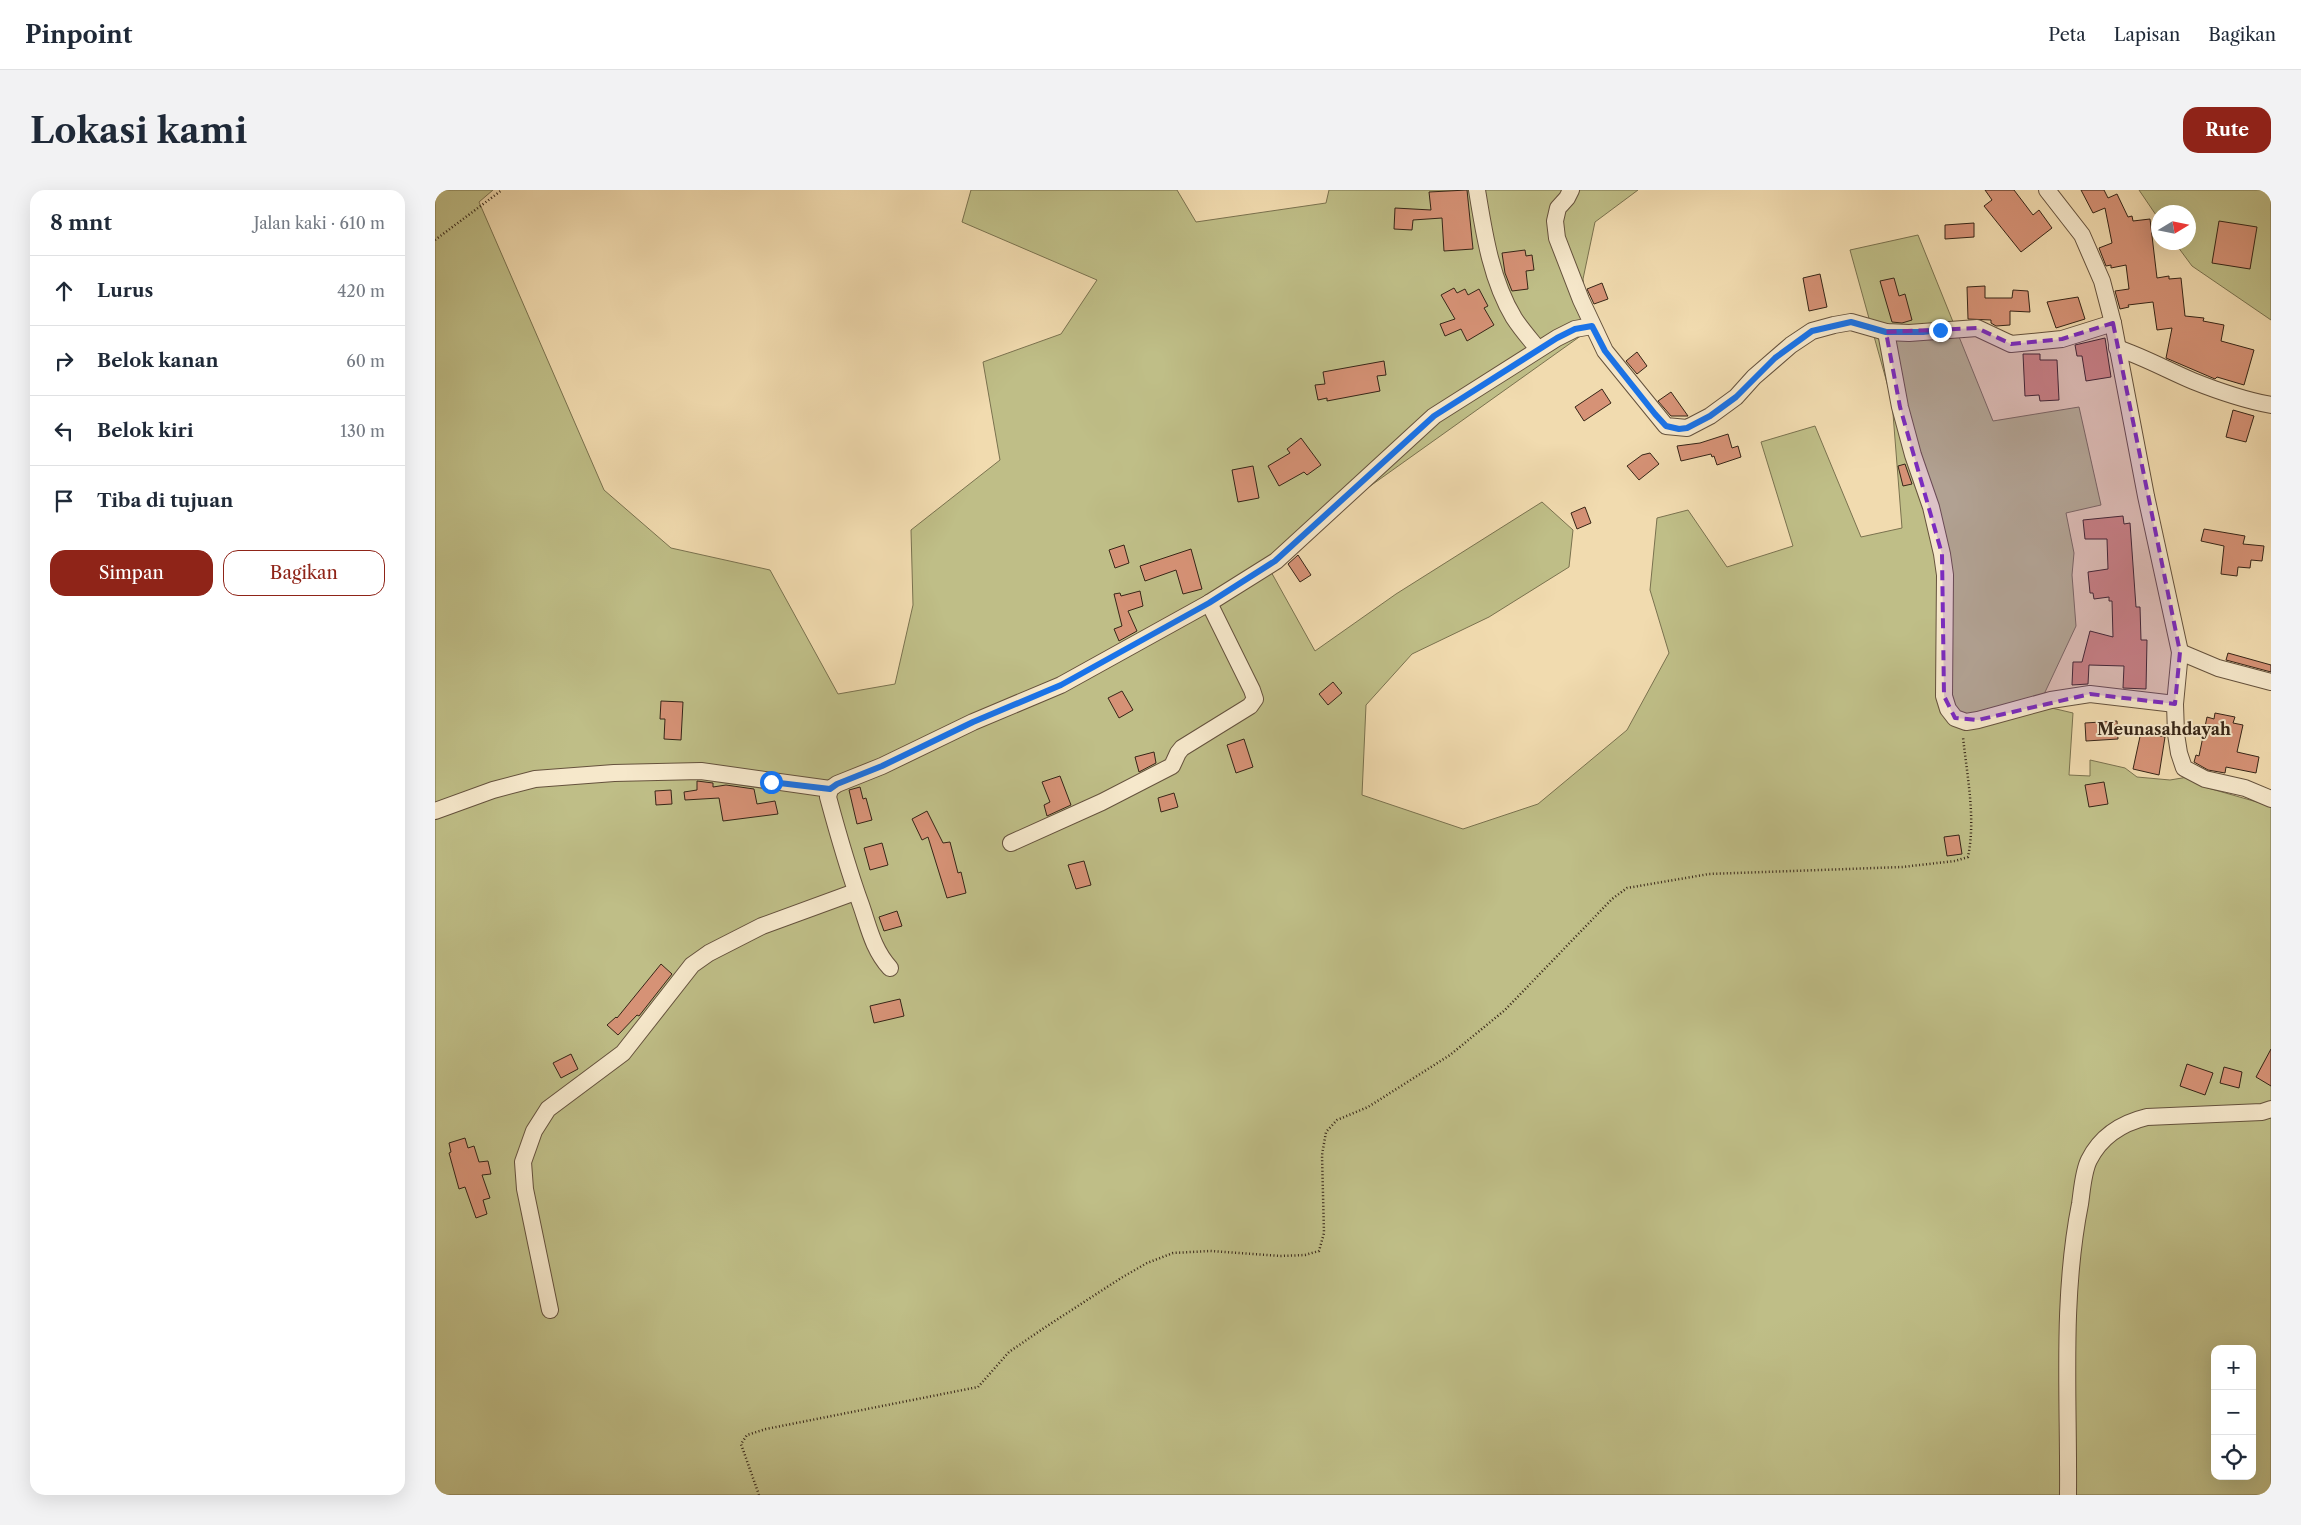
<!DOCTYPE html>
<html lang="id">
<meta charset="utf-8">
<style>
body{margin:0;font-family:"Libre Caslon Text",serif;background:#f2f2f3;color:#1f2937}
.controls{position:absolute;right:15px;bottom:15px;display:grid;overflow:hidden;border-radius:10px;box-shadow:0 5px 20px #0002}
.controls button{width:45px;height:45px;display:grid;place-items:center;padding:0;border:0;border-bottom:1px solid #e0e1e3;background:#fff;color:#1f2937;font:25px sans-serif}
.compass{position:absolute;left:1716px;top:15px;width:45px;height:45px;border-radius:50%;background:#fff;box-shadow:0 5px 20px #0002;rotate:80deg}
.stop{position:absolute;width:15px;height:15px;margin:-11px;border:4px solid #1a73e8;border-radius:50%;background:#fff}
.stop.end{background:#1a73e8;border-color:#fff;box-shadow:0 1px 5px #0008}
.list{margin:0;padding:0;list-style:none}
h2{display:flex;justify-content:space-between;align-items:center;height:65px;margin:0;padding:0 20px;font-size:21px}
h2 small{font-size:16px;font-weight:400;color:#747a83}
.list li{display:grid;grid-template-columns:32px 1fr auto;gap:15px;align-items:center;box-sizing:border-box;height:70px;padding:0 20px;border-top:1px solid #e0e1e3}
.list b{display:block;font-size:19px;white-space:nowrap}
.list em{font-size:16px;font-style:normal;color:#747a83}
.actions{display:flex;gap:10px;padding:15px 20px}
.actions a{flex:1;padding:11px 0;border:1px solid #8f2418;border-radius:15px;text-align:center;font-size:18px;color:#8f2418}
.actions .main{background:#8f2418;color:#fff}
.icon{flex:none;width:28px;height:28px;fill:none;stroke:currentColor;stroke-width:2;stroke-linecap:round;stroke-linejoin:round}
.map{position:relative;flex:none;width:1836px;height:1305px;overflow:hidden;border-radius:15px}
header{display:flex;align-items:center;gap:30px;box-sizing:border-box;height:70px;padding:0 25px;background:#fff;border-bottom:1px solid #e0e1e3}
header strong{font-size:24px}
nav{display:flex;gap:28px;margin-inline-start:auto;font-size:18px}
.intro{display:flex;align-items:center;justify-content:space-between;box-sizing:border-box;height:120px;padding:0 30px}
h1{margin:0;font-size:35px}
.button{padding:12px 22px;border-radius:15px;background:#8f2418;color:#fff;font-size:18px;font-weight:700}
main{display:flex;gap:30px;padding:0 30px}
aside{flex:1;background:#fff;border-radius:15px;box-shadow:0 5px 20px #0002}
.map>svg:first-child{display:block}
.green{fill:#bfbe87;stroke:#7a724f;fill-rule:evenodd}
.building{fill:#d69276;stroke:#362517}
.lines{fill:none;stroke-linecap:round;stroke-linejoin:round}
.minor-casing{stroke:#65523d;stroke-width:18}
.path{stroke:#362517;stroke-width:2.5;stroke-dasharray:1 2.5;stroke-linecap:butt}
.minor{stroke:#f6e8cb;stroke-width:16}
.route{stroke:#1a73e8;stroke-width:6}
.marked{fill:#7b2cbf;fill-opacity:0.2;stroke:#7b2cbf;stroke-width:4;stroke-dasharray:10 6;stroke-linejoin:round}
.labels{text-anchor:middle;stroke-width:4;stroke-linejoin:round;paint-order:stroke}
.quarter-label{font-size:16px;font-weight:bold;fill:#362517;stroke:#f6e8cb}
</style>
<header>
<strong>Pinpoint</strong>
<nav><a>Peta</a><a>Lapisan</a><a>Bagikan</a></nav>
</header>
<div class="intro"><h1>Lokasi kami</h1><a class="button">Rute</a></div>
<main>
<aside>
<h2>8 mnt<small>Jalan kaki · 610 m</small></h2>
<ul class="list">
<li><svg class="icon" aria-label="ahead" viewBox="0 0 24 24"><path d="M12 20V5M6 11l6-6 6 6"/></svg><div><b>Lurus</b></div><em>420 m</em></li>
<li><svg class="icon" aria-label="right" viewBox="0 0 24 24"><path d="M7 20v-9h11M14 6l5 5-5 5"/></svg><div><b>Belok kanan</b></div><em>60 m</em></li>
<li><svg class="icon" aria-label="left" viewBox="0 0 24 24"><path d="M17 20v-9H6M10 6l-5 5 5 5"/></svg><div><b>Belok kiri</b></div><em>130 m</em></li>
<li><svg class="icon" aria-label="arrive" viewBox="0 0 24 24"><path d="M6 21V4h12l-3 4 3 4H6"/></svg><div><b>Tiba di tujuan</b></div></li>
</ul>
<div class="actions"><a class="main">Simpan</a><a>Bagikan</a></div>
</aside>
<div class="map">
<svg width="1836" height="1305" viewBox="0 0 1836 1305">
<rect width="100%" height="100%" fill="#f1dbaf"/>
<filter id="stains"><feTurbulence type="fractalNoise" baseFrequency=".004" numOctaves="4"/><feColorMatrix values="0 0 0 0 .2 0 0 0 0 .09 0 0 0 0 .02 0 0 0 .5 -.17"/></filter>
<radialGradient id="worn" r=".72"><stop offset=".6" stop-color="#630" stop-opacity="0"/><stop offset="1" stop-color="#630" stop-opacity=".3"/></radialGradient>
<g class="green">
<path d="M0,0H58L44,12L169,300L236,358L335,380L403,504L460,494L478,415L476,340L565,270L548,172L626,144L662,90L527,32L536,0H742L761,32L891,13L894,0H1203L1160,32L1148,89L1154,140L830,371L880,461L961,404L1107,312L1138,340L1134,377L1054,427L977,464L931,515L927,605L1028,639L1103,614L1192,540L1234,463L1215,400L1222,328L1253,320L1292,377L1358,356L1326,252L1380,236L1426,347L1467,338L1457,211L1415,60L1483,45L1558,231L1644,217L1666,315L1631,323L1639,363L1637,385L1641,436L1604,515L1638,523L1634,585L1655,586V570L1690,578L1702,587L1735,590L1753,587L1766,596L1836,616V1305H0ZM1780,1159H1817V1286H1780Z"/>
<polygon points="1704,0 1836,0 1836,130 1757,76 1740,53 1754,52 1754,22 1724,22 1723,28"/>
</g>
<g class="building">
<polygon points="1032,0 1038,59 1009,61 1007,28 978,30 977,40 959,39 960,18 996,20 994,2"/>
<polygon points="1550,0 1579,0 1598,25 1604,20 1617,38 1586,62 1549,16 1557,10"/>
<polygon points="1646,0 1669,0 1673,8 1682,4 1693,27 1697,26 1698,31 1715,29 1722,88 1734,86 1734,89 1746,88 1750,126 1769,128 1768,131 1789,135 1786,151 1819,160 1809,195 1782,187 1780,189 1731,168 1737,138 1722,140 1718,112 1693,115 1694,117 1685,119 1680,101 1694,99 1691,75 1676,78 1676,75 1671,76 1664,58 1677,53 1670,18 1658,23"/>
<polygon points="1784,31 1822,37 1815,79 1777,73"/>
<polygon points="1539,33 1539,47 1510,49 1510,35"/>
<polygon points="1090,60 1091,66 1097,65 1099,80 1091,81 1093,99 1077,101 1070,83 1067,63"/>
<polygon points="1385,84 1392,117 1374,121 1368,88"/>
<polygon points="1459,88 1464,106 1470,104 1477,130 1467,133 1457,132 1445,91"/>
<polygon points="1167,93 1173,109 1159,114 1152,99"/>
<polygon points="1550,96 1550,108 1577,108 1578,100 1593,101 1595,122 1575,121 1575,135 1561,136 1556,133 1556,130 1533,129 1532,97"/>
<polygon points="1019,98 1022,103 1030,99 1033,105 1044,99 1053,116 1049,118 1059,135 1032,151 1026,139 1010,146 1005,134 1020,129 1006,105"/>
<polygon points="1643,107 1650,129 1621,138 1612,112"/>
<polygon points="1670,148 1676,187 1651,191 1647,166 1642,166 1640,155"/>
<polygon points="1202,162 1212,176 1202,184 1191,171"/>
<polygon points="1588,164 1605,164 1605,170 1622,170 1624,210 1605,211 1604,205 1590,206"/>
<polygon points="949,171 951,185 942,186 945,201 892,211 892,208 883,210 880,195 890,194 888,182"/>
<polygon points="1167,199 1176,213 1149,231 1140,217"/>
<polygon points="1236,202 1253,226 1236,226 1223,211"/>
<polygon points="1798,220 1819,226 1811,252 1791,247"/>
<polygon points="1293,244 1297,258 1303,256 1306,267 1282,275 1279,266 1277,267 1276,264 1246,271 1242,256 1265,253"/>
<polygon points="866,248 886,275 872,285 869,282 844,296 833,276 855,263 852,259"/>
<polygon points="1215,263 1224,274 1204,290 1192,276 1207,265"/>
<polygon points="1470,274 1477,294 1468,296 1463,276"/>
<polygon points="818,276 824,308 803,312 797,280"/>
<polygon points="1150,317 1156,333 1142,339 1136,323"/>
<polygon points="1688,326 1689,334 1695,333 1701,417 1705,417 1706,450 1712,450 1711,499 1688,498 1689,476 1654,475 1653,494 1637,495 1638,472 1647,472 1655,441 1678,447 1677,411 1674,411 1674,407 1659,409 1658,403 1655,403 1653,382 1673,379 1672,349 1650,349 1648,330"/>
<polygon points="1769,339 1810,346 1808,354 1829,356 1827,371 1816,370 1815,378 1803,377 1802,386 1786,384 1789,356 1766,351"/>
<polygon points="689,355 694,373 680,378 674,360"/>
<polygon points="756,359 767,399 748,404 741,380 710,391 705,376"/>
<polygon points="863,365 876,385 865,392 853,374"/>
<polygon points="705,401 708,416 693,421 702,441 684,451 679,439 687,436 679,404 685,403 686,406"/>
<polygon points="1793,463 1836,475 1836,482 1791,470"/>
<polygon points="898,492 907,503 893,515 884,504"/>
<polygon points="687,501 698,520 684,528 673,508"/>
<polygon points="226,511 248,512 246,550 229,549 230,529 225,529"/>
<polygon points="1780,523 1800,527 1798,533 1808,535 1802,562 1824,567 1821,583 1791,577 1790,583 1773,580 1759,572 1761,565 1764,566 1772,527 1779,529"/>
<polygon points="1682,531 1683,549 1651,551 1650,533"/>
<polygon points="1706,542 1730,547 1724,585 1698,579"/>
<polygon points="809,549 818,577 801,583 792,555"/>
<polygon points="719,562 721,573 704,582 700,567"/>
<polygon points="625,586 636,615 612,626 609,615 615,612 607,592"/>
<polygon points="262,591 278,593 278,597 291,595 319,599 322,614 340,611 343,624 288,631 284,608 250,610 249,602 262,600"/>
<polygon points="1669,592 1673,614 1654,617 1650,595"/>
<polygon points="425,597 428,609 431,608 437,630 422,634 414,600"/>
<polygon points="236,600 237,614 221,615 220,601"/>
<polygon points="739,603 743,617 726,622 723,608"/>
<polygon points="492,621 508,653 515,652 523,683 526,682 531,703 512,708 493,647 487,650 477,629"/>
<polygon points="1524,645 1527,664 1512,666 1509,647"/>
<polygon points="447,653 453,675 435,680 429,658"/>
<polygon points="649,671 656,695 641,699 633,675"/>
<polygon points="462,721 467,736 449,741 444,727"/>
<polygon points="226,774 237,784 204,826 202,825 183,845 172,835 181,827 182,828"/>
<polygon points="465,809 469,826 439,833 435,816"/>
<polygon points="1836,859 1836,896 1821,887"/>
<polygon points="136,864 143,879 126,888 118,873"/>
<polygon points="1752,874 1778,883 1770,905 1745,896"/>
<polygon points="1789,877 1807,882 1804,898 1785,893"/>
<polygon points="30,948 33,958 39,956 44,972 53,971 56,984 47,985 55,1008 48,1010 52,1024 41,1028 30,997 24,999 14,963 16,962 14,953"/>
</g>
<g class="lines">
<g class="minor-casing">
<g id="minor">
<path d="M1042,0C1049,43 1056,90 1079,128C1086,139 1095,149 1103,159"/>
<polyline points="1136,0 1132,8 1123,18 1120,31 1122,48 1146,110 1170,161 1231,236 1252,238 1275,226 1301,207 1319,187 1356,155 1377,141 1399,135 1416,132 1451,142 1474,143 1542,138 1576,154 1627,149 1678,133"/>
<polyline points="1612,0 1647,45 1667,91 1678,133 1711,306 1745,462 1740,514 1741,544 1744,563 1749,578 1770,589 1810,598 1836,609"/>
<polyline points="1451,142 1465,217 1478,265 1496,317 1507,364 1510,385 1509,506 1513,519 1520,528 1531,532 1543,530 1616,510 1655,504 1740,514"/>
<path d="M1682,158C1709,167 1732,180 1758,191C1783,201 1809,210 1836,215"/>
<polyline points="1745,462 1783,478 1836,492"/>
<polyline points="0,621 58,600 100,589 179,583 266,581 395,599"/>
<polyline points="576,653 667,612 737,576 743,563 747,558 815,516 820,509 817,500 774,413"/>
<path d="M455,778C438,759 434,738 426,715C413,679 403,644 393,607L395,599L402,594L447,576L538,532L626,495L774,413L841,371L999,226L1122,148L1140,139L1157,136"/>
<polyline points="115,1120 90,999 88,972 99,941 113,919 188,863 257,775 274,763 327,736 420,702"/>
<path d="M1633,1305C1634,1208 1626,1110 1645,1014C1647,1001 1648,982 1654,970C1666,946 1687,933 1712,927L1827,922L1836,919"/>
</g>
</g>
<g class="path">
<polyline points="0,50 67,0"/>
<path d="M324,1305L306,1254L312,1245L331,1239L543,1197L574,1162L609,1138L686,1088L712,1073L738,1063L775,1061L845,1066L870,1065L884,1061L889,1043L887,965L891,942L902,930L933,917L1015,865L1070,820L1177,709L1192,698L1274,684L1467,677L1520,671L1533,667C1541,628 1532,586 1528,547"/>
</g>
<use href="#minor" class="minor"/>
</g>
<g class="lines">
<polyline class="route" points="336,592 395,599 402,594 447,576 538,532 626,495 774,413 840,371 999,226 1122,148 1140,139 1157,136 1170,161 1220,224 1231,236 1244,239 1252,238 1275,226 1301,207 1340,168 1377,141 1416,132 1451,142 1488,142 1505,140"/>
</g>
<path class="marked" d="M1678,133L1745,462L1740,514L1655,504L1543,530L1520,528L1509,506L1507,364L1465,217L1451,142L1542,138L1576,154L1627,149Z"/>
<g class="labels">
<g class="quarter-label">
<text x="1729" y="545">Meunasahdayah</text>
</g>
</g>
<rect width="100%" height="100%" filter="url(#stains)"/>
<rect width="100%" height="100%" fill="url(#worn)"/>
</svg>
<div class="controls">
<button>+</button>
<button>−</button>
<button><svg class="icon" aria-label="locate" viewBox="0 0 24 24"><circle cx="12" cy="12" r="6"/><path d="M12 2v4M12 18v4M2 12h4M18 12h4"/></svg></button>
</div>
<svg class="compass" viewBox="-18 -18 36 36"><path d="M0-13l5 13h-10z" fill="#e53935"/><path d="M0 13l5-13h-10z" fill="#747a83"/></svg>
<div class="stop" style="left:336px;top:592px"></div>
<div class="stop end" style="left:1505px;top:140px"></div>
</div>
</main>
